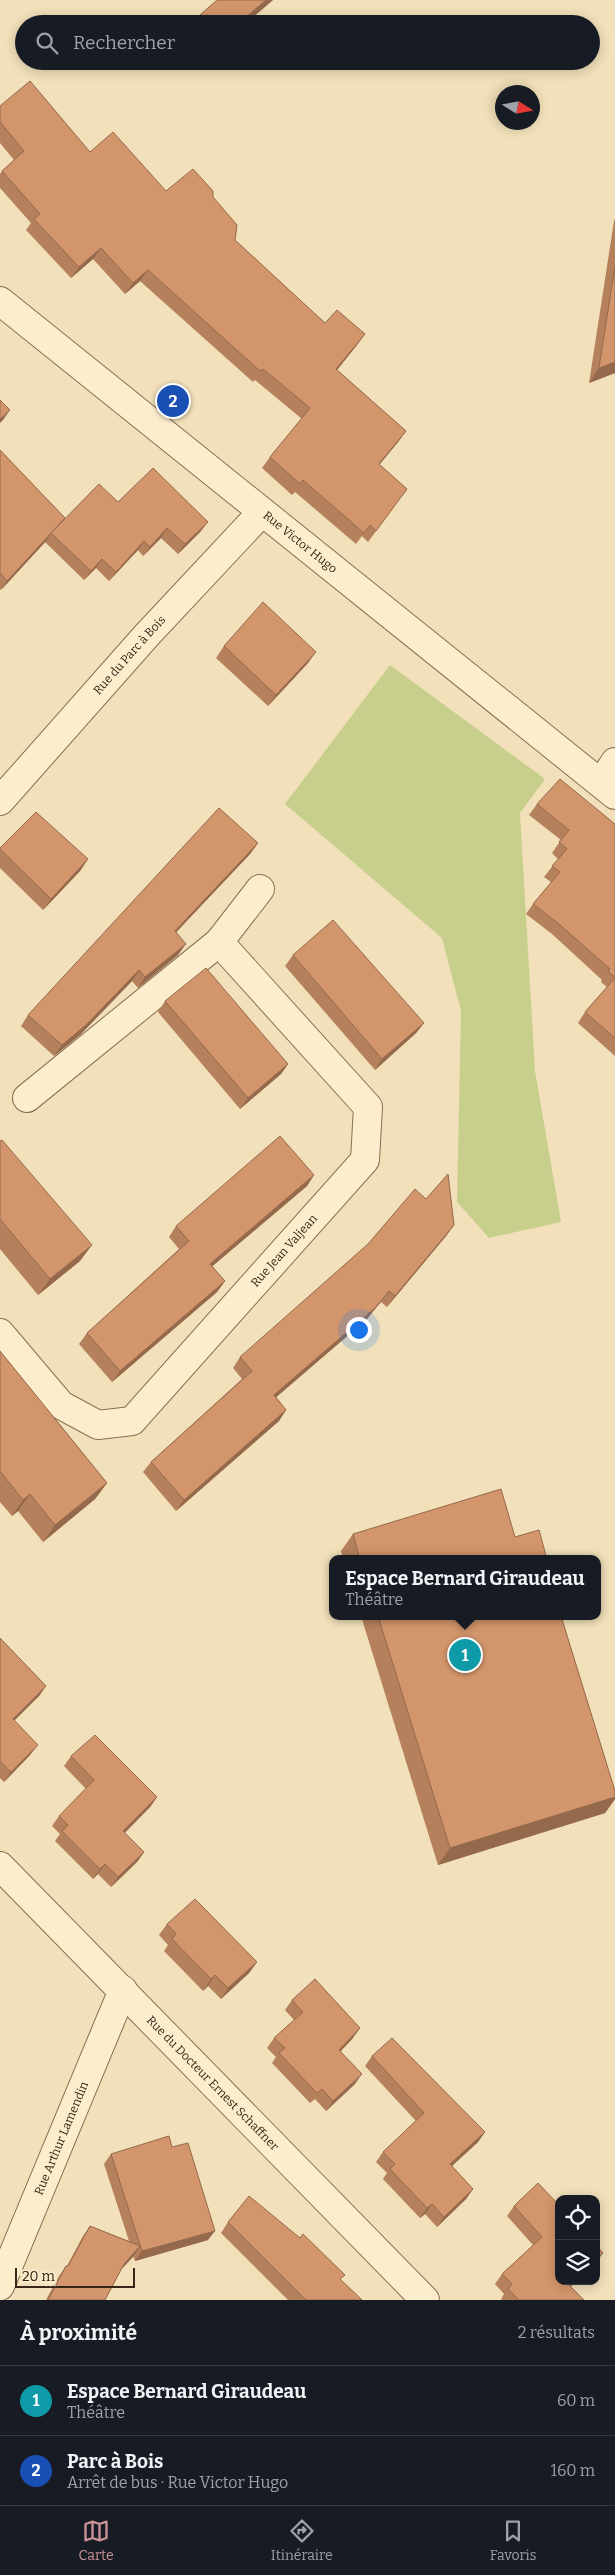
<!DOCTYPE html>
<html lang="fr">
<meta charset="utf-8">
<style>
body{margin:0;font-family:Bitter,serif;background:#20242c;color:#f1f3f6}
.controls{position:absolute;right:15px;bottom:15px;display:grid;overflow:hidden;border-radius:10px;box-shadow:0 2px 12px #0003}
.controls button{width:45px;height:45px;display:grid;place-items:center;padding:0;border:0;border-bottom:1px solid #363941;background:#171b24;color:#f1f3f6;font:25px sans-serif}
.compass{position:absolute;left:495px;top:85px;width:45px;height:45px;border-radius:50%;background:#171b24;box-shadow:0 2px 12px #0003;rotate:101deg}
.scale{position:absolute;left:15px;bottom:12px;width:120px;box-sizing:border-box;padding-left:5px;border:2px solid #362719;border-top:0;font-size:14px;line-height:18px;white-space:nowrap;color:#362719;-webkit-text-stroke:4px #f8eac9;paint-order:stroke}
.you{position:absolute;left:358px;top:1329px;width:18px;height:18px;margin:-12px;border:4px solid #fff;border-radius:50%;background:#1a73e8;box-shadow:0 0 0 8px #1a73e833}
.badge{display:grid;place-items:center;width:32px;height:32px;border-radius:50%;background:#cb9396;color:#fff;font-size:16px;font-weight:700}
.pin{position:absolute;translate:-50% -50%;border:2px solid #fff;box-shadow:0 1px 5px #0006}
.popup{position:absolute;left:329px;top:1555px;width:272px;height:65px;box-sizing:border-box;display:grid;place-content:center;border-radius:10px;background:#171b24;filter:drop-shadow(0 1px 4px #0005);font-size:16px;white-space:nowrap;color:#9ea1a6}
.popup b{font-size:19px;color:#f1f3f6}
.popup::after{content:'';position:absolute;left:50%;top:100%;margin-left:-10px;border:10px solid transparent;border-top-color:#171b24}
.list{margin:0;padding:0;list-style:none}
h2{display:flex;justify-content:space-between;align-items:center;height:65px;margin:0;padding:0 20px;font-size:21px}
h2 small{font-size:16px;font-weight:400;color:#9ea1a6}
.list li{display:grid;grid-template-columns:32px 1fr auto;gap:15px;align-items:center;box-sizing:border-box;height:70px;padding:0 20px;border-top:1px solid #363941}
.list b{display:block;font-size:19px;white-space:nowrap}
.list p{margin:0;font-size:16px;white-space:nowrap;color:#9ea1a6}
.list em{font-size:16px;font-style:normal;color:#9ea1a6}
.icon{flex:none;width:28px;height:28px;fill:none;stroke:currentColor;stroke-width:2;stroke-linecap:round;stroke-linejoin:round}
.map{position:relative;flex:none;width:615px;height:2300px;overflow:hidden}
.search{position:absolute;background:#171b24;box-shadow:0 2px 12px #0003;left:15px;right:15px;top:15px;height:55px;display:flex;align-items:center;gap:12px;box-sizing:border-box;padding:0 18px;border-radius:28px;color:#9ea1a6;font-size:19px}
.sheet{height:205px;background:#171b24}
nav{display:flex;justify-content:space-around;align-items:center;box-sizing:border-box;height:70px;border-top:1px solid #363941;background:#171b24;font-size:14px;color:#9ea1a6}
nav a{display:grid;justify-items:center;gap:2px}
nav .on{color:#cb9396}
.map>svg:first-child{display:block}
.grass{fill:#c8cf8d}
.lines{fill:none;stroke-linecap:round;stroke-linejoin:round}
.minor-casing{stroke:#896f53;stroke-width:30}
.minor{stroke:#fcedcd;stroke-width:28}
.wall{fill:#b5815d}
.shaded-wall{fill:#94694c}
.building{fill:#d3966c;stroke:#94694c}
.labels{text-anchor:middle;stroke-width:4;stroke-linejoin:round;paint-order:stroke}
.street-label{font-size:12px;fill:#362719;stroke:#f8eac9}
</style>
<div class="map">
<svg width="615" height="2300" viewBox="0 0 615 2300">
<rect width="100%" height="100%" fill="#f1e0b9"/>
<polygon class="grass" points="390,665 545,779 520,813 535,1071 561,1222 489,1238 457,1202 461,1011 442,938 285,804"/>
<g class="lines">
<g class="minor-casing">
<g id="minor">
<path id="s1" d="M0,301L615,795"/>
<polyline points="601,783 615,762"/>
<path id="s2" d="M0,801L146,636L262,512"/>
<polyline points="27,1098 219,942"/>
<path id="s3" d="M0,1333L61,1405L98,1425L132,1421L365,1160L368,1107L219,942L260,889"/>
<path id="s4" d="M0,1866L425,2300"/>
<path id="s5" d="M0,2286L123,1990"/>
</g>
</g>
<use href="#minor" class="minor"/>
</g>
<g class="wall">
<polygon points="273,0 245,24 194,24 200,15"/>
<polygon points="0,106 166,191 213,197 235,240 325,323 357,345 337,370 406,431 398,442 379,465 407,489 368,542 362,536 356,544 295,492 292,495 262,468 270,457 302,419 255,380 253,382 140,281 125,294 93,259 71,278 26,230 31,223 0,188 0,174 2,171 14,160 0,143"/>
<polygon points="615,219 615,373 589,383 614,221"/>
<polygon points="0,450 65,518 61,523 118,502 201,531 178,554 161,538 143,556 138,550 109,581 96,568 84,580 45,542 47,540 1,590 0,589"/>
<polygon points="224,646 308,663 268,706 216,658"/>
<polygon points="537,804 615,824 615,1056 578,1023 585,1012 607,987 601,982 602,980 552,934 526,914 533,904 551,882 544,877 558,859 552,853 561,840 529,815"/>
<polygon points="258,843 250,854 176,932 178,955 138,988 132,981 80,1035 54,1056 21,1026 28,1015"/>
<polygon points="0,848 88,859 80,871 43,910 0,868"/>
<polygon points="293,955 424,1023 416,1033 375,1070 285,966"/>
<polygon points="165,1001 288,1064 281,1074 240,1109 158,1012"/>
<polygon points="0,1141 80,1261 38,1295 0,1249"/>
<polygon points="314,1175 307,1186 212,1266 225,1281 217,1292 112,1382 79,1344 87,1333 179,1249 169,1237 176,1226"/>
<polygon points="454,1225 446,1236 387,1307 381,1302 367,1319 276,1397 286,1410 279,1421 176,1511 143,1472 151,1462 242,1379 233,1368 240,1357"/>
<polygon points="0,1351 107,1483 95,1499 43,1542 18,1511 12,1516 0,1502"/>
<polygon points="353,1534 515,1537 547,1559 343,1559 341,1551"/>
<polygon points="361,1616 561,1616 615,1791 615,1799 605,1813 438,1865"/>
<polygon points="0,1638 46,1686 39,1696 14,1720 30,1755 4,1782 0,1778"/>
<polygon points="71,1756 157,1797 150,1807 125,1833 144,1852 137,1862 111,1887 98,1874 93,1879 55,1841 60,1834 52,1826 59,1816 86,1789 64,1766"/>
<polygon points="167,1924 257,1962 249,1973 221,1999 208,1986 203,1991 164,1951 168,1945 159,1935"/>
<polygon points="292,2000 353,2038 341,2051 355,2084 326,2111 315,2099 310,2103 272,2063 276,2057 267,2048 274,2038 294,2020 285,2010"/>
<polygon points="372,2056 485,2132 478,2142 452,2166 473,2189 466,2199 437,2227 425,2214 420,2218 383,2179 387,2173 376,2162 383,2152 416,2121 365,2066"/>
<polygon points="172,2147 208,2240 135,2261 133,2256 121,2269 105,2300 46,2300 59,2276 66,2266 67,2266 83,2236 90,2226 129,2241 104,2164 111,2154"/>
<polygon points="538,2183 571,2287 584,2300 502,2300 501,2299 504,2294 495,2284 502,2274 533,2245 507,2216 514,2206"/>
<polygon points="228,2222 341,2280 362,2300 288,2300 221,2233"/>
</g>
<g class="shaded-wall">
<polygon points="266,0 273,0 245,24 238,24"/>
<polygon points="101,248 93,259 71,278 79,267"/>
<polygon points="148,270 140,281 125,294 133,283"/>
<polygon points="365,334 357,345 328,381 336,369"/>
<polygon points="615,362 615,373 589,383 599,368"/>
<polygon points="10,410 3,420 0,423 0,419"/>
<polygon points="406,431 398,442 371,475 379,464"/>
<polygon points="65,518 58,527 51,533 47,540 1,590 7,581"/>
<polygon points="208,522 201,531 178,554 185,544"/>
<polygon points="167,528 161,538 143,556 150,547"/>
<polygon points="144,541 138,550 109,581 116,572"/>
<polygon points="102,559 96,568 84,580 91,571"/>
<polygon points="316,652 308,663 268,706 276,695"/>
<polygon points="258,843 250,854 167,942 175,931"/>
<polygon points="88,859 80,871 43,910 51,899"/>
<polygon points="186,944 178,955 138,988 145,977"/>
<polygon points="139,970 132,981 80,1035 54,1056 62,1045"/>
<polygon points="424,1023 416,1033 375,1070 382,1059"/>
<polygon points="288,1064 281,1074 240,1109 248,1098"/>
<polygon points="314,1175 307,1186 202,1275 210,1264"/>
<polygon points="454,1225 446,1236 387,1307 395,1296"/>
<polygon points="92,1245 80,1261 38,1295 50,1279"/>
<polygon points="225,1281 217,1292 112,1382 120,1371"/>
<polygon points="389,1291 367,1319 266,1406 274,1395"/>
<polygon points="286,1410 279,1421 176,1511 184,1500"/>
<polygon points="107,1483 95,1499 43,1542 55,1525"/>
<polygon points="30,1494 18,1511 12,1516 23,1500"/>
<polygon points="46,1686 39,1696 6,1729 13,1719"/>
<polygon points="38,1745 30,1755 4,1782 11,1772"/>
<polygon points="157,1797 150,1807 116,1841 123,1831"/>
<polygon points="615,1797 615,1799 605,1813 438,1865 450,1848"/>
<polygon points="144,1852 137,1862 111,1887 118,1877"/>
<polygon points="105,1864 98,1874 93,1879 100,1869"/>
<polygon points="257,1962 249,1973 221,1999 228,1988"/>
<polygon points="215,1975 208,1986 203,1991 211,1979"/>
<polygon points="360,2028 353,2038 332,2060 339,2050"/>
<polygon points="362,2074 355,2084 326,2111 333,2101"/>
<polygon points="485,2132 478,2142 443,2174 450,2164"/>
<polygon points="473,2189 466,2199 437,2227 444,2217"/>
<polygon points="432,2204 425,2214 420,2218 427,2208"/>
<polygon points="215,2231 208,2240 135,2261 142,2251"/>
<polygon points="140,2246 133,2257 117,2274 124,2264"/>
<polygon points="603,2253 596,2263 596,2259"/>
<polygon points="573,2281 577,2281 562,2295 569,2285"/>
</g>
<g class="building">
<polygon points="217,0 266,0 238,24 210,24 200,15"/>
<polygon points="30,81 90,152 113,132 166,191 193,169 213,191 213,197 237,225 235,240 325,323 337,310 365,334 336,369 406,431 379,464 407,489 376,531 370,525 364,533 303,480 300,484 270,457 310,408 263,369 260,371 148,270 133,283 101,248 79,267 34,219 40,214 2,171 24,151 0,122 0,106"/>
<polygon points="615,266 615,362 599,368"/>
<polygon points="0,400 10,410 0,419"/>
<polygon points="0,450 65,518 7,581 0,573"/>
<polygon points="153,468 208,522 185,544 167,528 150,547 144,541 116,572 102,559 91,571 51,533 99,484 118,502"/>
<polygon points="263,602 316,652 276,695 224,646"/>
<polygon points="560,779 615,824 615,977 608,972 610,969 559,924 533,904 560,872 552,866 567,849 559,842 569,830 537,804"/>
<polygon points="219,808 258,843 175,931 186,944 145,977 139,970 87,1024 62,1045 28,1015"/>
<polygon points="36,812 88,859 51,899 0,849 0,848"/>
<polygon points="333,920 424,1023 382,1059 293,955"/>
<polygon points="206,968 288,1064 248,1098 165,1001"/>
<polygon points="615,978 615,1038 585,1012"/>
<polygon points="280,1136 314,1175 210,1264 225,1281 120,1371 87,1333 189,1241 176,1226"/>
<polygon points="2,1140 92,1245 50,1279 0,1219 0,1141"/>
<polygon points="448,1174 454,1225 395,1296 389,1291 375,1308 274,1395 286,1410 184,1500 151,1462 252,1371 240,1357 368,1244 415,1189 426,1199"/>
<polygon points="0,1351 107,1483 55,1525 30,1494 23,1500 0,1471"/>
<polygon points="501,1489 515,1537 539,1530 547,1559 360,1559 353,1534"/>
<polygon points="378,1616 561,1616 615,1791 615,1797 450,1848"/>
<polygon points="0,1638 46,1686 13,1719 38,1745 11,1772 0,1761"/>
<polygon points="95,1735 157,1797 123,1831 144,1852 118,1877 105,1864 100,1869 62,1831 68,1825 59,1816 94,1780 71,1756"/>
<polygon points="195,1899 257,1962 228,1988 215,1975 211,1979 172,1939 176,1934 167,1924"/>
<polygon points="315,1979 360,2028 339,2050 362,2074 333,2101 322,2089 317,2093 279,2053 285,2048 274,2038 303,2012 292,2000"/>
<polygon points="392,2038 485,2132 450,2164 473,2189 444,2217 432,2204 427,2208 390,2169 395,2164 383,2152 424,2113 372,2056"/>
<polygon points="169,2136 172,2147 188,2143 215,2231 142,2251 111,2154"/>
<polygon points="538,2183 559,2205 559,2281 573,2281 569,2285 584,2300 519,2300 508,2289 512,2284 502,2274 542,2237 514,2206"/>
<polygon points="249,2196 300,2238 303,2234 345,2275 340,2279 362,2300 306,2300 228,2222"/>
<polygon points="90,2226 140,2246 124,2264 105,2300 48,2300 66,2266 68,2266"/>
<polygon points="596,2245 603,2253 596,2259"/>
</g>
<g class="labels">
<g class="street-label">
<text dy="4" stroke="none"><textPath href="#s1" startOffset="385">Rue Victor Hugo</textPath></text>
<text dy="4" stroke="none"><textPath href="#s2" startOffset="195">Rue du Parc à Bois</textPath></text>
<text dy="4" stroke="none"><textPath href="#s3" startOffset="399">Rue Jean Valjean</textPath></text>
<text dy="4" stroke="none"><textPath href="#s4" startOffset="304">Rue du Docteur Ernest Schaffner</textPath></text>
<text dy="4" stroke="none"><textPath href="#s5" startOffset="160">Rue Arthur Lamendin</textPath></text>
</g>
</g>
</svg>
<div class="controls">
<button><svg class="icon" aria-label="locate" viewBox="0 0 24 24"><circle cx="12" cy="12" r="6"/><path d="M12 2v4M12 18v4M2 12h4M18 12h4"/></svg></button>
<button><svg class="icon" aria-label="layers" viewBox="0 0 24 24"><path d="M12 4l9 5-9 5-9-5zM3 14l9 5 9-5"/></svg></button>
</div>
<svg class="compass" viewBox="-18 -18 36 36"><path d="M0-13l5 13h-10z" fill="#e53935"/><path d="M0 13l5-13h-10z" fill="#9ea1a6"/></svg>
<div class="scale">20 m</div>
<div class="you"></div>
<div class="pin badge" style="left:465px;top:1655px;background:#0f9aa8">1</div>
<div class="popup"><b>Espace Bernard Giraudeau</b>Théâtre</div>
<div class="pin badge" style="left:173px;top:401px;background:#1a4fb4">2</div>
<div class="search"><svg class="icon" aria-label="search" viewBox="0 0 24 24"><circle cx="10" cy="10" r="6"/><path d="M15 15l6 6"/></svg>Rechercher</div>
</div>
<section class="sheet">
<h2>À proximité<small>2 résultats</small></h2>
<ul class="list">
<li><span class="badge" style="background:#0f9aa8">1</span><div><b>Espace Bernard Giraudeau</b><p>Théâtre</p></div><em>60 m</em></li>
<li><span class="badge" style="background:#1a4fb4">2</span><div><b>Parc à Bois</b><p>Arrêt de bus · Rue Victor Hugo</p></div><em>160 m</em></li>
</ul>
</section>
<nav>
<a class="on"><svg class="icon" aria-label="map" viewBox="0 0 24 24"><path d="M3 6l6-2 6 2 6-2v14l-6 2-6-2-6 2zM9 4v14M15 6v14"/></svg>Carte</a>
<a><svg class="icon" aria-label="directions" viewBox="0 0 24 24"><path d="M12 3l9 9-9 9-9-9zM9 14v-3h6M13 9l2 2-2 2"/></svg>Itinéraire</a>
<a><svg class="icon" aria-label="saved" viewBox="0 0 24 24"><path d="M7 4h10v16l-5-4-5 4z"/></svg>Favoris</a>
</nav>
